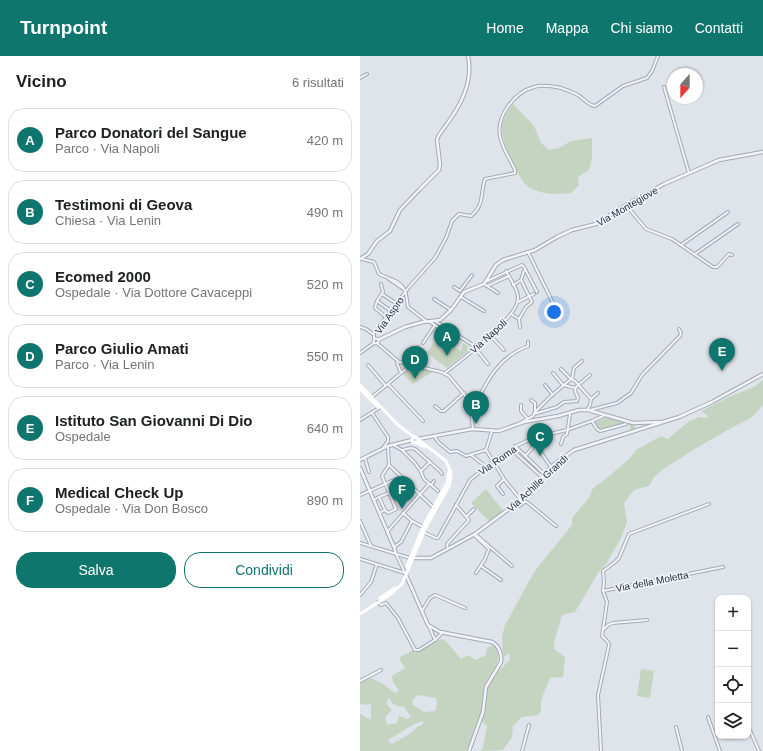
<!DOCTYPE html>
<html lang="it">
<meta charset="utf-8">
<style>
body{margin:0;font-family:Arial,sans-serif;background:#f2f2f2;color:#202124}
.controls{position:absolute;right:12px;bottom:12px;display:grid;overflow:hidden;border-radius:8px;box-shadow:0 1px 3px #0004}
.controls button{width:36px;height:36px;display:grid;place-items:center;padding:0;border:0;border-bottom:1px solid #e0e0e0;background:#fff;color:#202124;font:20px sans-serif}
.compass{position:absolute;left:307px;top:12px;width:36px;height:36px;border-radius:50%;background:#fff;box-shadow:0 1px 3px #0004;rotate:201deg}
.you{position:absolute;left:194px;top:256px;width:14px;height:14px;margin:-10px;border:3px solid #fff;border-radius:50%;background:#1a73e8;box-shadow:0 0 0 6px #1a73e833}
.badge{display:grid;place-items:center;width:26px;height:26px;border-radius:50%;background:#0f766e;color:#fff;font-size:13px;font-weight:700}
.pin{position:absolute;translate:-50% -33px;filter:drop-shadow(0 1px 2px #0008)}
.pin::after{content:'';position:absolute;top:21px;width:14px;height:12px;background:inherit;clip-path:polygon(0 0,100% 0,50% 100%)}
.list{margin:0;padding:0;list-style:none}
h2{display:flex;justify-content:space-between;align-items:center;height:52px;margin:0;padding:0 16px;font-size:17px}
h2 small{font-size:13px;font-weight:400;color:#757577}
.list li{display:grid;grid-template-columns:26px 1fr auto;gap:12px;align-items:center;box-sizing:border-box;height:64px;margin:0 8px 8px;padding:0 8px;border:1px solid #e0e0e0;border-radius:16px}
.list b{display:block;font-size:15px;white-space:nowrap}
.list p{margin:0;font-size:13px;white-space:nowrap;color:#757577}
.list em{font-size:13px;font-style:normal;color:#757577}
.actions{display:flex;gap:8px;padding:12px 16px}
.actions a{flex:1;padding:9px 0;border:1px solid #0f766e;border-radius:16px;text-align:center;font-size:14px;color:#0f766e}
.actions .main{background:#0f766e;color:#fff}
.icon{flex:none;width:22px;height:22px;fill:none;stroke:currentColor;stroke-width:2;stroke-linecap:round;stroke-linejoin:round}
.map{position:relative;flex:none;width:403px;height:695px;overflow:hidden}
header{display:flex;align-items:center;gap:24px;box-sizing:border-box;height:56px;padding:0 20px;background:#0f766e;color:#fff}
header strong{font-size:19px}
nav{display:flex;gap:22px;margin-inline-start:auto;font-size:14px}
main{display:flex}
aside{flex:1;background:#fff}
.map>svg:first-child{display:block}
.green{fill:#c5d4c0;fill-rule:evenodd}
.lines{fill:none;stroke-linecap:round;stroke-linejoin:round}
.minor-casing{stroke:#a4aab4;stroke-width:4}
.tertiary-casing{stroke:#a4aab4;stroke-width:4.5}
.minor{stroke:#f2f4f8;stroke-width:2}
.tertiary{stroke:#f2f4f8;stroke-width:2.5}
.secondary{stroke:#fff;stroke-width:3}
.labels{text-anchor:middle;stroke-width:3.5;stroke-linejoin:round;paint-order:stroke}
.street-label{font-size:10px;fill:#273042;stroke:#eff2f7}
</style>
<header>
<strong>Turnpoint</strong>
<nav><a>Home</a><a>Mappa</a><a>Chi siamo</a><a>Contatti</a></nav>
</header>
<main>
<aside>
<h2>Vicino<small>6 risultati</small></h2>
<ul class="list">
<li><span class="badge">A</span><div><b>Parco Donatori del Sangue</b><p>Parco · Via Napoli</p></div><em>420 m</em></li>
<li><span class="badge">B</span><div><b>Testimoni di Geova</b><p>Chiesa · Via Lenin</p></div><em>490 m</em></li>
<li><span class="badge">C</span><div><b>Ecomed 2000</b><p>Ospedale · Via Dottore Cavaceppi</p></div><em>520 m</em></li>
<li><span class="badge">D</span><div><b>Parco Giulio Amati</b><p>Parco · Via Lenin</p></div><em>550 m</em></li>
<li><span class="badge">E</span><div><b>Istituto San Giovanni Di Dio</b><p>Ospedale</p></div><em>640 m</em></li>
<li><span class="badge">F</span><div><b>Medical Check Up</b><p>Ospedale · Via Don Bosco</p></div><em>890 m</em></li>
</ul>
<div class="actions"><a class="main">Salva</a><a>Condividi</a></div>
</aside>
<div class="map">
<svg width="403" height="695" viewBox="0 0 403 695">
<rect width="100%" height="100%" fill="#dfe3ea"/>
<g class="green">
<path d="M153,48L174,70L181,87L189,94L199,92L211,85L232,82V102L229,114L218,121L219,129L211,137C197,139 182,139 169,131C159,126 141,84 142,73C142,63 147,56 153,48Z"/>
<polygon points="73,287 85,295 89,288 101,295 103,287 112,292 87,312 67,297"/>
<polygon points="52,311 74,315 53,328 43,318 46,314"/>
<polygon points="403,324 403,349 391,362 371,372 333,394 305,412 294,421 289,430 274,434 264,447 267,466 260,484 246,508 238,517 215,556 202,559 194,586 194,593 205,601 203,621 190,622 181,644 181,653 179,659 162,661 153,670 152,681 143,694 120,695 123,692 127,670 122,666 126,650 126,637 127,631 134,619 150,604 149,597 145,600 143,598 142,580 145,569 174,516 212,469 212,462 229,442 233,432 247,422 270,402 276,394 301,380 308,383 328,366 339,361 347,362 348,360 341,355 371,340 394,331"/>
<polygon points="247,361 274,369 275,370 275,373 271,375 269,368 258,368 238,374 234,367 235,366"/>
<polygon points="126,433 144,456 130,466 111,447"/>
<path d="M81,583L86,585L101,603L106,600H110L115,604L126,599L127,592L131,590L136,591C144,612 126,617 123,636C123,640 124,645 124,649C122,665 113,680 106,695H0V658L11,664V648L6,649L0,648V626L11,622L23,628L35,637L39,634L33,626L32,620L45,612L39,602L53,594L55,597ZM58,639L76,642L77,648L75,655L64,656L52,648L53,643ZM29,642L34,649L44,651L51,661L48,663L39,660L37,667L27,669L25,661L32,654L28,650L26,646ZM63,665V668L56,672L51,677L32,688L28,685L29,683C42,677 50,668 63,665Z"/>
<polygon points="281,613 294,615 290,642 277,640"/>
</g>
<g class="lines">
<g class="minor-casing">
<g id="minor">
<polyline points="0,22 7,18"/>
<polyline points="304,31 329,117"/>
<polyline points="266,149 286,173 312,183 353,211 357,211 369,198 372,199"/>
<polyline points="321,189 368,156"/>
<polyline points="168,196 193,247"/>
<polyline points="335,198 378,168"/>
<path d="M2,203L14,206L19,218C29,223 40,224 45,235C47,240 47,246 48,251L66,265"/>
<polyline points="29,223 42,232"/>
<polyline points="127,225 162,209 164,211 177,236"/>
<polyline points="21,228 23,236 17,245 15,252 26,261"/>
<polyline points="124,228 138,237"/>
<polyline points="153,229 161,224"/>
<polyline points="127,230 149,220"/>
<polyline points="94,231 100,235"/>
<polyline points="100,235 112,219"/>
<polyline points="22,238 37,248"/>
<polyline points="101,241 124,255"/>
<polyline points="74,243 91,254"/>
<polyline points="17,245 31,255"/>
<polyline points="158,246 174,238"/>
<polyline points="151,258 159,263"/>
<polyline points="69,265 82,274 86,273"/>
<polyline points="75,265 116,291"/>
<polyline points="0,271 6,273 13,278"/>
<polyline points="160,271 159,263 166,251 172,246 161,224 164,215"/>
<polyline points="130,279 144,294"/>
<circle cx="16" cy="285" r="2.5"/>
<path d="M14,283V277L49,231L75,202L86,182L92,165L99,158L111,160C125,148 120,138 125,123L155,117V114C150,103 142,92 140,80C136,60 155,36 174,31C182,28 192,30 201,32C207,34 212,36 218,39C223,42 229,50 235,50L263,30L287,22L292,15L298,0"/>
<polyline points="17,287 39,306 81,316 89,320 107,342 111,356 113,373"/>
<polyline points="63,287 75,269"/>
<polyline points="115,292 128,308"/>
<polyline points="0,297 14,287"/>
<polyline points="8,309 26,330"/>
<polyline points="201,313 211,323"/>
<polyline points="41,317 51,309 52,301 58,291"/>
<path d="M85,317C101,304 157,263 158,243C159,234 150,223 146,215"/>
<polyline points="193,317 203,329 215,332"/>
<polyline points="212,323 214,312 222,305"/>
<polyline points="28,328 63,365"/>
<polyline points="185,329 193,339"/>
<polyline points="12,341 41,317 37,307"/>
<polyline points="231,343 238,337"/>
<polyline points="171,344 175,347 175,355"/>
<polyline points="161,349 161,355 167,362"/>
<polyline points="75,350 81,355 84,355 104,337"/>
<polyline points="230,354 257,347 271,337 282,319 320,280 321,277 319,273"/>
<polyline points="12,357 28,381 28,385 23,392"/>
<path d="M111,357C125,329 136,302 168,290V286"/>
<polyline points="174,358 197,351 204,346 217,345 218,342 215,335 216,331 230,319"/>
<polyline points="0,364 19,352"/>
<polyline points="232,365 237,373 240,375 266,368"/>
<polyline points="162,366 173,360 175,356 191,340 211,323 215,325 231,343 230,349 227,354"/>
<polyline points="132,375 126,394 146,426 161,444"/>
<polyline points="75,381 78,386 90,396 97,395 106,400 126,394"/>
<path d="M177,381C177,393 184,401 191,411"/>
<polyline points="201,388 203,381 207,378 210,358"/>
<polyline points="33,389 42,394 55,407 60,414 64,423 78,435"/>
<polyline points="155,390 184,418"/>
<polyline points="28,391 29,409 73,451"/>
<polyline points="151,393 182,421"/>
<polyline points="42,394 51,392 55,393 80,415 82,418"/>
<polyline points="111,399 124,409"/>
<polyline points="165,400 177,387"/>
<polyline points="5,402 9,416"/>
<polyline points="61,415 70,406"/>
<polyline points="38,422 44,437"/>
<polyline points="71,429 74,425"/>
<polyline points="143,438 137,430 144,423"/>
<polyline points="0,439 41,421"/>
<polyline points="19,441 29,437"/>
<polyline points="14,444 19,441 25,454 19,457"/>
<polyline points="155,449 159,450 165,446 167,446 196,470"/>
<polyline points="25,454 28,457 36,453 22,420 29,409"/>
<polyline points="43,457 52,465 63,471"/>
<polyline points="107,460 114,453"/>
<polyline points="0,465 11,490"/>
<polyline points="27,476 69,428"/>
<polyline points="63,476 76,482 78,482 110,424 133,405 156,390 173,382 207,374 232,365 243,360"/>
<polyline points="115,478 152,510"/>
<polyline points="114,479 129,493 125,503 116,517"/>
<polyline points="0,487 50,502"/>
<polyline points="34,491 41,486 52,465"/>
<polyline points="88,492 87,489 88,487 109,464 96,449"/>
<polyline points="36,498 45,517"/>
<polyline points="0,503 45,517"/>
<polyline points="121,510 141,524"/>
<polyline points="243,535 244,526 243,515 254,507 259,502 269,478 349,448"/>
<polyline points="0,539 11,526 17,508"/>
<polyline points="18,546 21,549 26,547 38,562 55,594 59,594 75,584 69,570"/>
<polyline points="62,555 70,542 75,539 105,552"/>
<polyline points="244,573 248,569 253,567 287,564"/>
<polyline points="75,584 83,576"/>
<polyline points="0,625 21,614"/>
<polyline points="348,661 360,695"/>
<polyline points="388,670 399,695"/>
<polyline points="316,671 322,695"/>
<polyline points="162,695 169,669"/>
<polyline points="241,695 238,639 249,589 248,586 242,580 247,546 243,535 363,511"/>
</g>
</g>
<g class="tertiary-casing">
<g id="tertiary">
<path d="M0,203L8,198L17,185L30,175L40,154L60,133L79,114L80,108L77,84C79,76 85,72 89,65C102,47 113,23 108,0"/>
<polyline points="18,284 45,271 63,266 80,264 91,254 104,236 124,228 136,209 143,204 175,194 197,181 212,174 236,168 266,149 304,128 359,104 403,96"/>
<polyline points="58,383 112,373 139,375 164,366 198,360 219,354 228,354 273,367 301,366"/>
<polyline points="0,404 28,390 52,384"/>
<polyline points="0,412 34,491 36,498"/>
<polyline points="51,502 71,502 115,478 161,444 175,431 193,409 214,394 319,361 352,346 403,318"/>
<path d="M46,519L68,569L80,576L132,586C139,590 142,598 141,606L126,631L123,656L109,695"/>
</g>
</g>
<use href="#minor" class="minor"/>
<use href="#tertiary" class="tertiary"/>
<g class="secondary">
<polyline points="0,329 38,369 54,381"/>
<polyline points="0,333 18,351"/>
<circle cx="55" cy="384" r="3"/>
<polyline points="57,387 64,391"/>
<polyline points="47,510 63,471 87,427 89,415"/>
<polyline points="20,542 35,532"/>
<polyline points="0,558 31,538 42,528 66,471 90,428 91,416 86,405 59,384"/>
</g>
</g>
<g class="labels">
<g class="street-label">
<text transform="translate(267 150) rotate(-30)" y="4">Via Montegiove</text>
<text transform="translate(29 259) rotate(-55)" y="4">Via Aspro</text>
<text transform="translate(128 280) rotate(-42)" y="4">Via Napoli</text>
<text transform="translate(137 404) rotate(-35)" y="4">Via Roma</text>
<text transform="translate(177 427) rotate(-43)" y="4">Via Achille Grandi</text>
<text transform="translate(292 525) rotate(-11)" y="4">Via della Moletta</text>
</g>
</g>
</svg>
<div class="controls">
<button>+</button>
<button>−</button>
<button><svg class="icon" aria-label="locate" viewBox="0 0 24 24"><circle cx="12" cy="12" r="6"/><path d="M12 2v4M12 18v4M2 12h4M18 12h4"/></svg></button>
<button><svg class="icon" aria-label="layers" viewBox="0 0 24 24"><path d="M12 4l9 5-9 5-9-5zM3 14l9 5 9-5"/></svg></button>
</div>
<svg class="compass" viewBox="-18 -18 36 36"><path d="M0-13l5 13h-10z" fill="#e53935"/><path d="M0 13l5-13h-10z" fill="#757577"/></svg>
<div class="you"></div>
<div class="pin badge" style="left:87px;top:300px">A</div>
<div class="pin badge" style="left:116px;top:368px">B</div>
<div class="pin badge" style="left:180px;top:400px">C</div>
<div class="pin badge" style="left:55px;top:323px">D</div>
<div class="pin badge" style="left:362px;top:315px">E</div>
<div class="pin badge" style="left:42px;top:453px">F</div>
</div>
</main>
